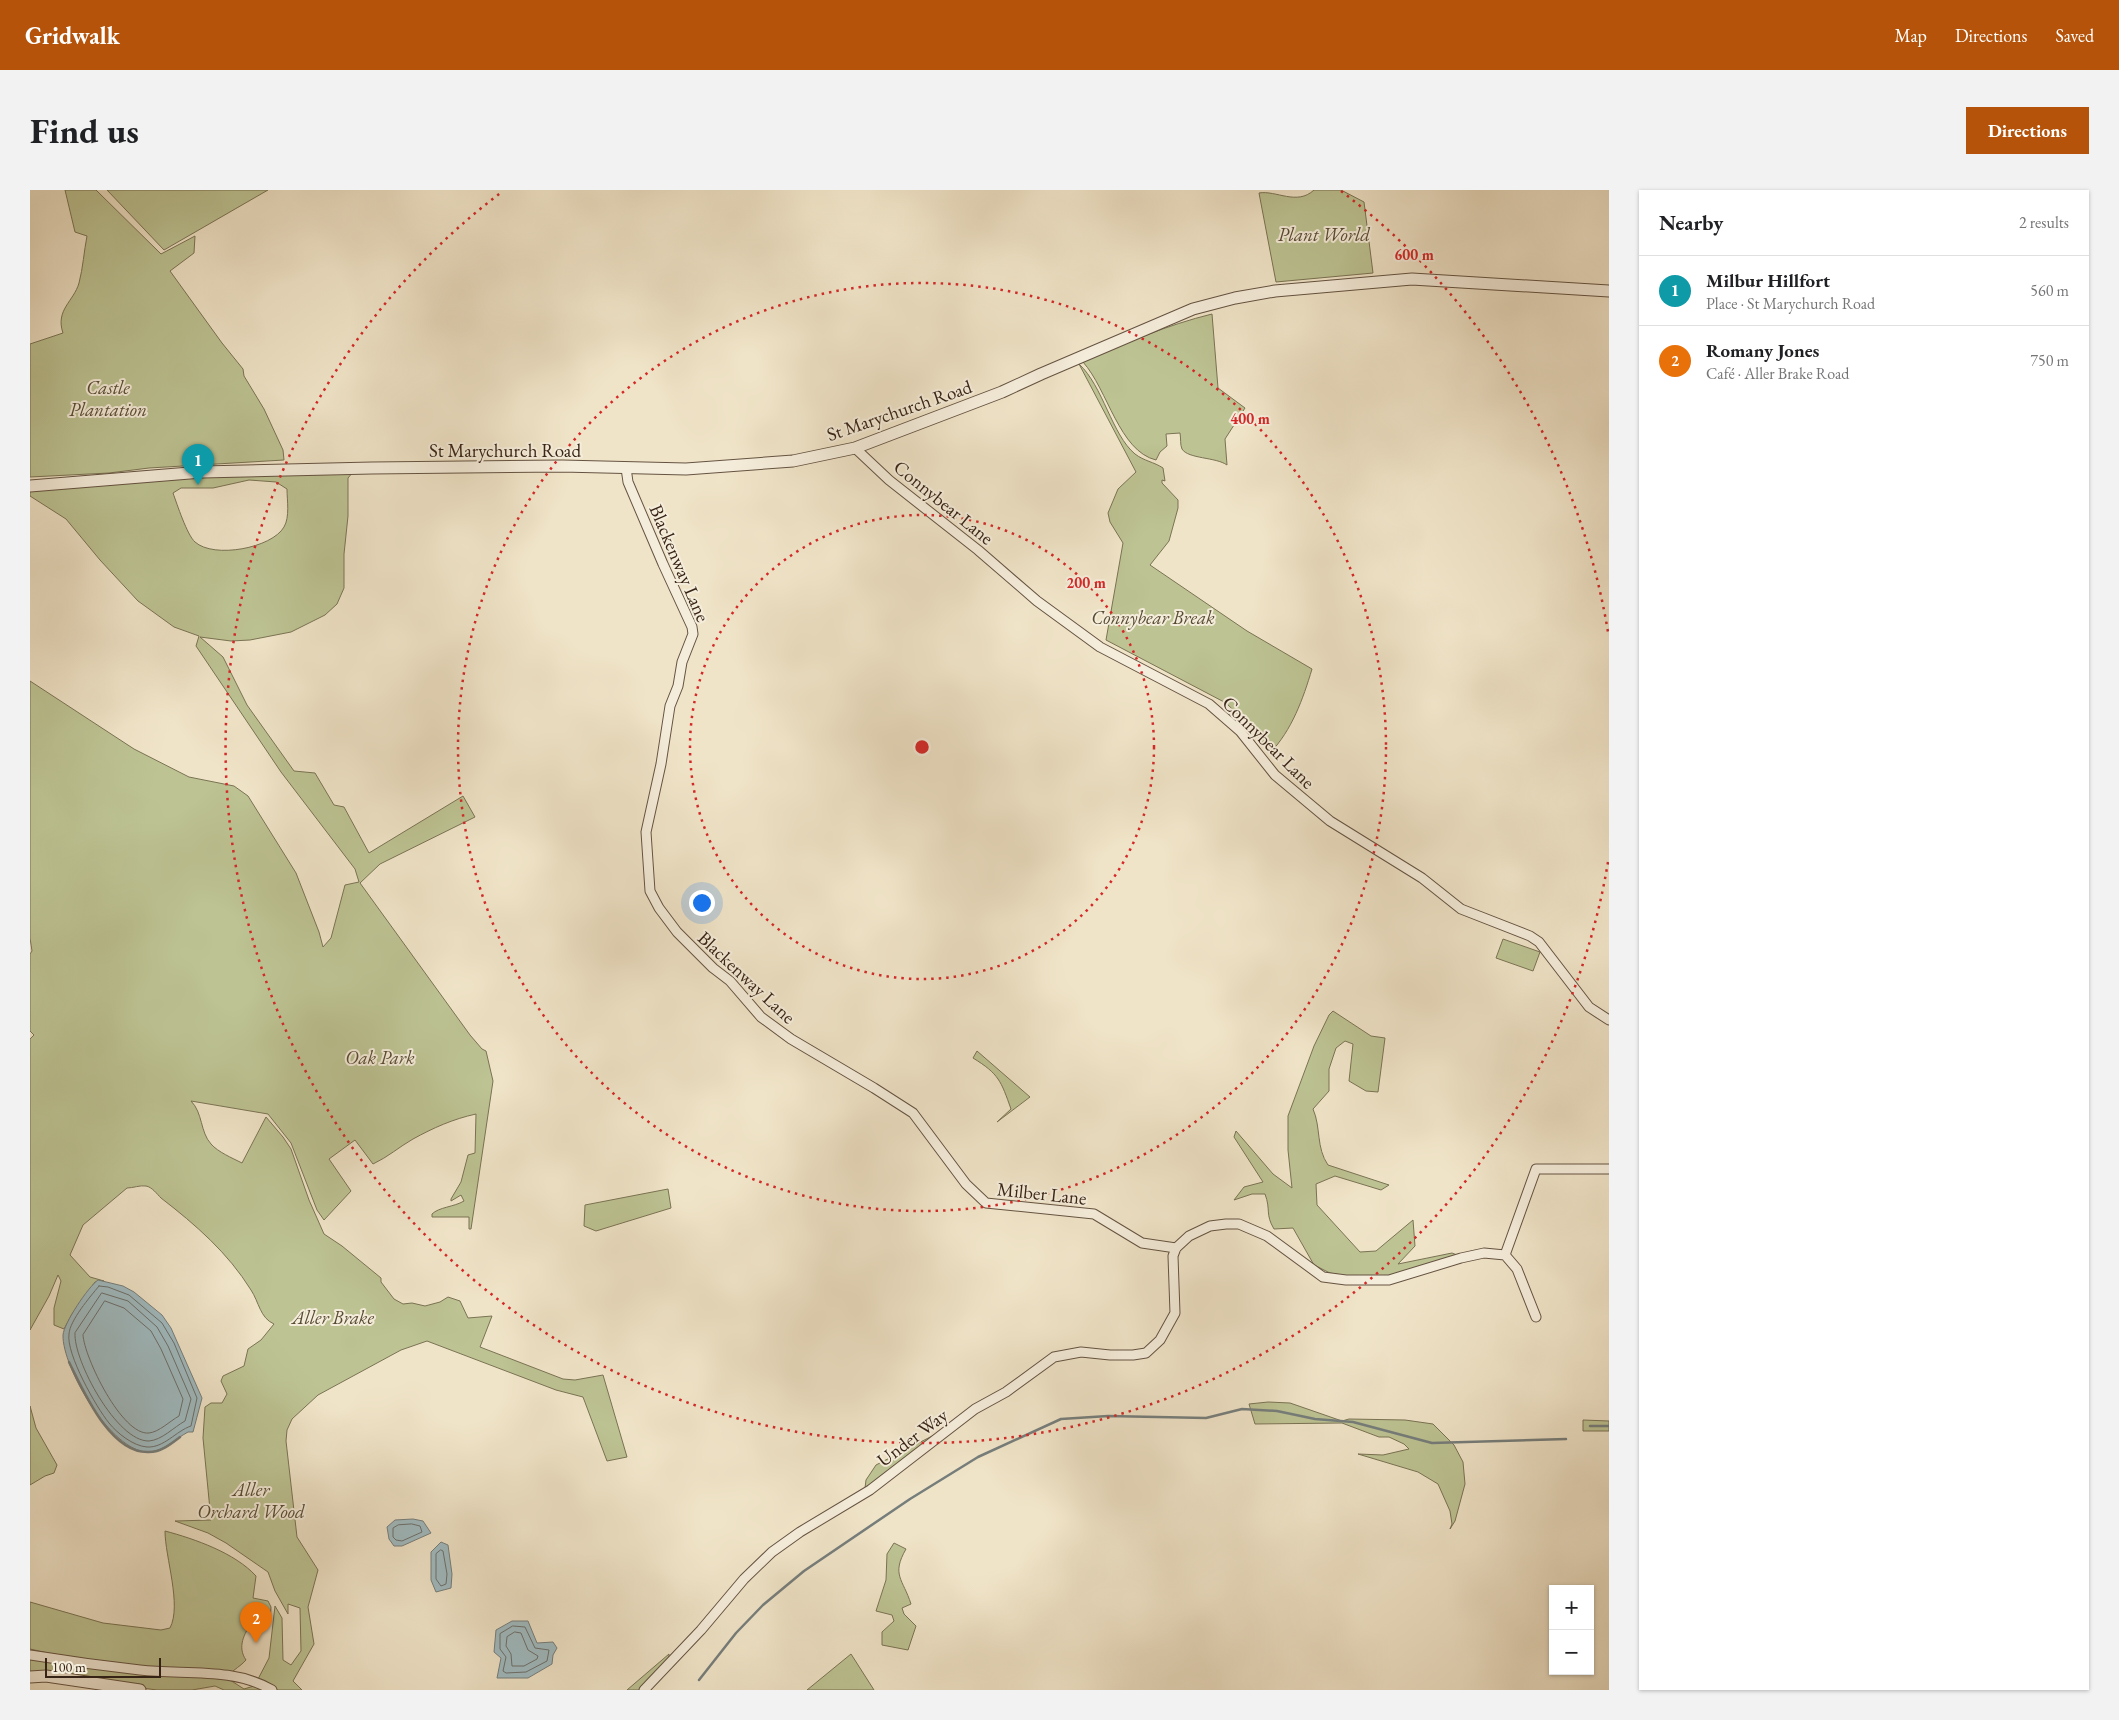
<!DOCTYPE html>
<meta charset="utf-8">
<style>
body{margin:0;font-family:"EB Garamond",serif;background:#f2f2f2;color:#202124}
.controls{position:absolute;right:15px;bottom:15px;display:grid;overflow:hidden;border-radius:0px;box-shadow:0 1px 4px #0004}
.controls button{width:45px;height:45px;display:grid;place-items:center;padding:0;border:0;border-bottom:1px solid #e0e0e0;background:#fff;color:#202124;font:25px sans-serif}
.scale{position:absolute;left:15px;bottom:12px;width:116px;box-sizing:border-box;padding-left:5px;border:2px solid #372315;border-top:0;font-size:14px;line-height:18px;white-space:nowrap;color:#372315;-webkit-text-stroke:4px #f5eddb;paint-order:stroke}
.you{position:absolute;left:671px;top:712px;width:18px;height:18px;margin:-12px;border:4px solid #fff;border-radius:50%;background:#1a73e8;box-shadow:0 0 0 8px #1a73e833}
.badge{display:grid;place-items:center;width:32px;height:32px;border-radius:50%;background:#b45309;color:#fff;font-size:16px;font-weight:700}
.pin{position:absolute;translate:-50% -41px;filter:drop-shadow(0 1px 2px #0008)}
.pin::after{content:'';position:absolute;top:26px;width:18px;height:15px;background:inherit;clip-path:polygon(0 0,100% 0,50% 100%)}
.list{margin:0;padding:0;list-style:none}
h2{display:flex;justify-content:space-between;align-items:center;height:65px;margin:0;padding:0 20px;font-size:21px}
h2 small{font-size:16px;font-weight:400;color:#757577}
.list li{display:grid;grid-template-columns:32px 1fr auto;gap:15px;align-items:center;box-sizing:border-box;height:70px;padding:0 20px;border-top:1px solid #e0e0e0}
.list b{display:block;font-size:19px;white-space:nowrap}
.list p{margin:0;font-size:16px;white-space:nowrap;color:#757577}
.list em{font-size:16px;font-style:normal;color:#757577}
.map{position:relative;flex:none;width:1579px;height:1500px;overflow:hidden;border-radius:0px}
header{display:flex;align-items:center;gap:30px;box-sizing:border-box;height:70px;padding:0 25px;background:#b45309;color:#fff}
header strong{font-size:24px}
nav{display:flex;gap:28px;margin-inline-start:auto;font-size:18px}
.intro{display:flex;align-items:center;justify-content:space-between;box-sizing:border-box;height:120px;padding:0 30px}
h1{margin:0;font-size:35px}
.button{padding:12px 22px;border-radius:0px;background:#b45309;color:#fff;font-size:18px;font-weight:700}
main{display:flex;gap:30px;padding:0 30px}
aside{flex:1;background:#fff;border-radius:0px;box-shadow:0 1px 4px #0004}
.map>svg:first-child{display:block}
.green{fill:#bdc393;stroke:#7a7354;fill-rule:evenodd}
.water{fill:#a0bbc1;stroke:#767e7c}
.lines{fill:none;stroke-linecap:round;stroke-linejoin:round}
.shore{stroke:#6c6f6b;stroke-width:1}
.stream{stroke:#767e7c;stroke-width:2.5}
.minor-casing{stroke:#655342;stroke-width:11}
.tertiary-casing{stroke:#655342;stroke-width:13}
.minor{stroke:#f5eddb;stroke-width:9}
.tertiary{stroke:#f5eddb;stroke-width:11}
.ring{fill:none;stroke:#d62828;stroke-width:2.5;stroke-dasharray:2.5 5}
.labels{text-anchor:middle;stroke-width:4;stroke-linejoin:round;paint-order:stroke}
.park-label{font-size:19px;font-style:italic;fill:#584b34;stroke:#f5eddb}
.street-label{font-size:19px;fill:#372315;stroke:#f5eddb}
.centre{fill:#d62828;stroke:#f5eddb;stroke-width:2.5}
.ring-label{font-size:15px;text-anchor:middle;font-weight:bold;fill:#d62828;stroke:#f5eddb;stroke-width:4;stroke-linejoin:round;paint-order:stroke}
</style>
<header>
<strong>Gridwalk</strong>
<nav><a>Map</a><a>Directions</a><a>Saved</a></nav>
</header>
<div class="intro"><h1>Find us</h1><a class="button">Directions</a></div>
<main>
<div class="map">
<svg width="1579" height="1500" viewBox="0 0 1579 1500">
<rect width="100%" height="100%" fill="#f0e4c8"/>
<filter id="stains"><feTurbulence type="fractalNoise" baseFrequency=".004" numOctaves="4"/><feColorMatrix values="0 0 0 0 .2 0 0 0 0 .09 0 0 0 0 .02 0 0 0 .5 -.17"/></filter>
<radialGradient id="worn" r=".72"><stop offset=".6" stop-color="#630" stop-opacity="0"/><stop offset="1" stop-color="#630" stop-opacity=".3"/></radialGradient>
<g class="green">
<path d="M35,0H66L131,64L165,46L164,63L140,81L192,153L213,179L214,186L234,219L253,260L254,270L119,278L79,283L0,287V154L33,143C25,120 44,111 49,93C53,78 54,61 57,46L45,42Z"/>
<polygon points="77,0 238,0 134,60"/>
<path d="M1284,0H1311L1334,12L1343,83L1246,92L1229,3C1246,0 1267,16 1284,0Z"/>
<path d="M1182,124L1188,198L1215,218L1195,249L1197,275C1186,267 1158,269 1152,259C1150,255 1151,248 1150,243L1136,244L1137,256L1130,262L1126,270C1089,261 1078,200 1053,172C1095,153 1137,135 1182,124Z"/>
<path d="M1049,174C1073,196 1082,245 1105,264C1114,271 1124,272 1133,278L1135,291L1132,290V293L1148,310V318L1139,351L1120,375L1217,441L1282,479C1273,509 1262,540 1240,563L1221,537L1196,513L1076,450L1093,353L1080,332L1078,323L1088,299L1106,282Z"/>
<path d="M323,282L318,288V326L314,364V398L307,414L295,425L261,442L220,450L201,451L170,447L193,467L217,515L264,581L285,583L304,615L314,617L339,663L433,606L445,627L350,674L330,693L440,845L452,859L456,861L463,891L441,1039H439V1027H402V1024C409,1017 424,1017 434,1011L431,1005L421,1011V1009L431,992L438,965L445,963L446,924C423,929 403,938 383,949C369,957 358,967 343,974L325,950L299,969L321,1001L294,1030L287,1020L261,953L238,924L161,911C173,923 170,942 181,954C188,962 202,968 212,973L236,927L253,947L261,959L279,1010L294,1044L312,1056L351,1088V1092L364,1109L373,1114L382,1113L395,1116L410,1112L418,1107L430,1111L438,1128L462,1126L450,1157L533,1189L545,1190L573,1185L597,1267L577,1271L553,1207L526,1200L397,1151L371,1160L288,1205L262,1229L257,1240L256,1251L267,1347L288,1380L278,1417L284,1454L263,1491L272,1500H242L227,1491L239,1468L245,1416L252,1428L253,1470L261,1475L271,1461L270,1418L258,1414V1424L245,1401L238,1382L196,1353L178,1343L145,1331L181,1330L173,1248L175,1217L181,1213H192L197,1204L191,1191L193,1186L214,1176L218,1159L231,1150L244,1134C230,1128 229,1112 221,1100C198,1063 166,1035 131,1008C127,1004 122,997 116,996C110,995 103,998 97,998L53,1035L40,1065L60,1087L74,1091L65,1092L42,1124L34,1139L24,1135V1118L31,1091L28,1085L19,1106L0,1140V849L4,845L0,841V764L2,761L0,748V491L104,559L159,587L204,596L218,606L266,683L289,742L293,757L301,748L315,695L329,692L325,679L251,582L166,456L169,446L144,437L108,411L70,370L36,329L0,306V299L108,290ZM219,290L246,292L257,299C257,310 260,327 254,337C242,358 184,369 165,352C157,345 147,314 143,303L151,298H183Z"/>
<polygon points="1473,749 1510,762 1503,781 1466,768"/>
<path d="M1303,821L1341,846L1355,848L1348,902L1336,901L1319,891L1323,854L1315,851L1306,858L1299,879V901L1283,919C1291,937 1286,958 1298,975L1359,995L1351,1000L1305,986L1286,994L1287,1015L1330,1062L1346,1061L1383,1030L1385,1056L1368,1074L1422,1063L1427,1065L1357,1087L1317,1086L1300,1083L1284,1075L1263,1038L1244,1039C1235,1024 1241,1020 1235,1004H1222L1204,1010L1214,997L1233,992L1204,947L1206,941L1243,984L1262,998L1258,960V926L1284,856L1299,825Z"/>
<path d="M947,861L1000,907L967,932L981,919C971,891 969,884 943,868Z"/>
<polygon points="638,999 641,1018 566,1041 554,1036 555,1015"/>
<polygon points="1238,1212 1260,1213 1312,1231 1319,1229 1375,1230 1403,1234 1424,1255 1433,1272 1435,1294 1425,1331 1420,1339 1422,1334 1420,1321 1408,1294 1388,1282 1328,1264 1353,1265 1379,1259 1374,1254 1359,1247 1349,1247 1312,1233 1225,1234 1219,1214"/>
<polygon points="0,1216 6,1238 27,1275 24,1283 15,1286 0,1295"/>
<polygon points="1553,1230 1579,1231 1579,1241 1553,1241"/>
<polygon points="906,1244 835,1298 836,1290 846,1275"/>
<path d="M135,1341C165,1349 205,1363 226,1386L223,1408L238,1411L241,1417L240,1434L222,1432C214,1444 207,1457 216,1470C211,1476 204,1479 199,1485C135,1483 63,1474 0,1459V1412L73,1433L131,1440L140,1438C152,1415 135,1367 135,1341Z"/>
<path d="M864,1353L876,1359C861,1385 873,1389 881,1414L872,1418L874,1424L886,1436L878,1460L852,1455V1442L864,1431L862,1425L846,1421L856,1390L857,1364Z"/>
<polygon points="639,1464 639,1475 614,1500 597,1500"/>
<polygon points="821,1464 844,1500 777,1500"/>
<polygon points="0,1468 200,1490 214,1499 224,1496 232,1500 194,1500 185,1496 162,1500 127,1500 0,1483"/>
</g>
<g class="water">
<path d="M68,1090L93,1096L104,1102L132,1125L141,1138L172,1208L163,1242H158C145,1249 133,1262 118,1262C81,1262 32,1177 33,1145C34,1133 58,1097 68,1090Z"/>
<polygon points="383,1329 393,1331 401,1343 372,1356 364,1356 359,1349 357,1337 365,1330"/>
<polygon points="411,1352 418,1355 422,1384 421,1398 406,1402 401,1390 401,1362"/>
<polygon points="482,1431 498,1431 507,1453 523,1452 527,1458 523,1465 522,1474 498,1488 467,1488 471,1468 464,1462 466,1440"/>
</g>
<g class="lines">
<g class="shore">
<path d="M69,1096L78,1097L99,1105L132,1133L144,1153L167,1208L161,1236C146,1241 134,1258 117,1257C103,1256 87,1243 79,1233C66,1217 36,1164 39,1144C40,1130 60,1107 69,1096Z"/>
<path d="M72,1103L98,1111L127,1137L138,1156L161,1209L155,1231C144,1237 132,1250 119,1251C87,1252 43,1170 45,1143Z"/>
<path d="M75,1111L94,1118L121,1141L131,1159L153,1209L149,1226C140,1231 129,1242 119,1243C92,1246 54,1167 53,1145Z"/>
<polygon points="382,1334 390,1336 392,1342 372,1351 366,1350 363,1347 363,1338 368,1335"/>
<polygon points="411,1360 413,1361 417,1384 416,1394 411,1396 406,1389 406,1364"/>
<polygon points="483,1436 495,1437 505,1458 519,1460 517,1471 496,1482 476,1483 473,1481 476,1467 470,1459 470,1444"/>
<polygon points="485,1442 491,1443 498,1460 508,1466 507,1469 494,1476 482,1476 481,1464 476,1456 477,1447"/>
</g>
<g class="stream">
<path d="M39,1172C53,1200 80,1264 119,1262C131,1262 141,1254 150,1247"/>
<polyline points="1560,1236 1579,1236"/>
<polyline points="669,1490 706,1443 733,1415 774,1381 880,1309 948,1267 1031,1229 1078,1226 1176,1228 1212,1219 1247,1221 1285,1229 1323,1232 1402,1253 1536,1249"/>
</g>
<g class="minor-casing">
<g id="minor">
<polyline points="825,258 859,290 948,360 1007,411 1070,457 1179,514 1210,541 1245,585 1300,631 1392,688 1431,719 1500,746 1509,752 1559,817 1579,830"/>
<polyline points="596,278 598,292 633,374 662,437 663,444 652,472 648,496 640,516 631,574 616,642 620,701 629,718 647,742 683,778 700,791 731,827 761,849 844,898 883,923 936,994 956,1013 1064,1024 1112,1053 1146,1058"/>
<polyline points="1475,1065 1506,979 1579,979"/>
<path d="M0,1465C37,1471 74,1476 110,1480C154,1485 203,1477 242,1500"/>
<polyline points="614,1500 671,1440 714,1389 742,1362 770,1342 840,1300 945,1219 976,1202 1024,1167 1051,1162 1080,1165 1103,1165 1116,1163 1130,1150 1145,1123 1143,1066 1146,1058 1159,1046 1180,1036 1196,1034 1209,1034 1237,1046 1293,1087 1316,1090 1359,1090 1431,1068 1454,1063 1475,1065 1487,1079 1506,1127"/>
</g>
</g>
<g class="tertiary-casing">
<g id="tertiary">
<polyline points="0,296 172,282 342,278 532,276 656,279 763,271 825,258 972,202 1011,184 1163,119 1205,108 1245,101 1382,89 1579,101"/>
<polyline points="0,1487 16,1486 110,1500"/>
</g>
</g>
<use href="#minor" class="minor"/>
<use href="#tertiary" class="tertiary"/>
</g>
<g class="ring">
<circle cx="892" cy="557" r="232"/>
<circle cx="892" cy="557" r="464"/>
<path d="M1578 672A696 696 0 1 1 473 1M1311 1A696 696 0 0 1 1578 442"/>
</g>
<g class="labels">
<g class="park-label">
<text x="1294" y="51">Plant World</text>
<text x="78" y="204">Castle<tspan x="78" dy="22">Plantation</tspan></text>
<text x="1123" y="434">Connybear Break</text>
<text x="350" y="874">Oak Park</text>
<text x="303" y="1134">Aller Brake</text>
<text x="221" y="1306">Aller<tspan x="221" dy="22">Orchard Wood</tspan></text>
</g>
<g class="street-label">
<text transform="translate(869 220) rotate(-19)" y="7">St Marychurch Road</text>
<text x="475" y="267">St Marychurch Road</text>
<text transform="translate(914 312) rotate(39)" y="7">Connybear Lane</text>
<text transform="translate(650 373) rotate(67)" y="7">Blackenway Lane</text>
<text transform="translate(1239 552) rotate(45)" y="7">Connybear Lane</text>
<text transform="translate(717 787) rotate(43)" y="7">Blackenway Lane</text>
<text transform="translate(1012 1003) rotate(6)" y="7">Milber Lane</text>
<text transform="translate(882 1247) rotate(-37)" y="7">Under Way</text>
</g>
</g>
<circle cx="892" cy="557" r="8" class="centre"/>
<g class="ring-label">
<text x="1384" y="70">600 m</text>
<text x="1220" y="234">400 m</text>
<text x="1056" y="398">200 m</text>
</g>
<rect width="100%" height="100%" filter="url(#stains)"/>
<rect width="100%" height="100%" fill="url(#worn)"/>
</svg>
<div class="controls">
<button>+</button>
<button>−</button>
</div>
<div class="scale">100 m</div>
<div class="you"></div>
<div class="pin badge" style="left:168px;top:295px;background:#0f9aa8">1</div>
<div class="pin badge" style="left:226px;top:1453px;background:#e8710a">2</div>
</div>
<aside>
<h2>Nearby<small>2 results</small></h2>
<ul class="list">
<li><span class="badge" style="background:#0f9aa8">1</span><div><b>Milbur Hillfort</b><p>Place · St Marychurch Road</p></div><em>560 m</em></li>
<li><span class="badge" style="background:#e8710a">2</span><div><b>Romany Jones</b><p>Café · Aller Brake Road</p></div><em>750 m</em></li>
</ul>
</aside>
</main>
